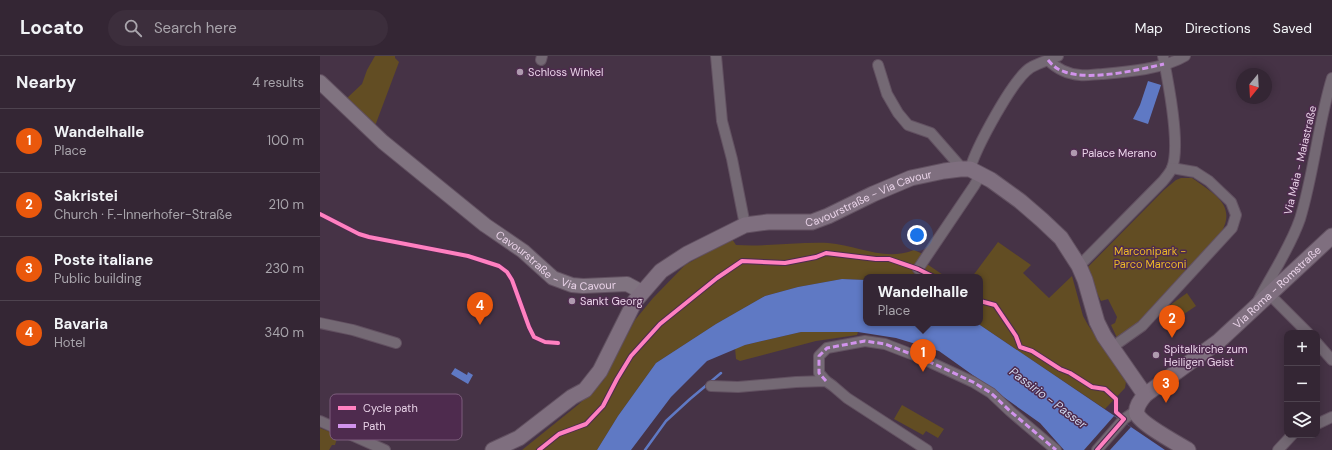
<!DOCTYPE html>
<meta charset="utf-8">
<style>
body{margin:0;font-family:"DM Sans",sans-serif;background:#3c2e3c;color:#f1f3f6}
.controls{position:absolute;right:12px;bottom:12px;display:grid;overflow:hidden;border-radius:8px;box-shadow:0 2px 10px #0003}
.controls button{width:36px;height:36px;display:grid;place-items:center;padding:0;border:0;border-bottom:1px solid #4e434f;background:#342634;color:#f1f3f6;font:20px sans-serif}
.compass{position:absolute;left:916px;top:12px;width:36px;height:36px;border-radius:50%;background:#342634;box-shadow:0 2px 10px #0003;rotate:198deg}
.you{position:absolute;left:597px;top:179px;width:14px;height:14px;margin:-10px;border:3px solid #fff;border-radius:50%;background:#1a73e8;box-shadow:0 0 0 6px #1a73e833}
.badge{display:grid;place-items:center;width:26px;height:26px;border-radius:50%;background:#ea580c;color:#fff;font-size:13px;font-weight:700}
.pin{position:absolute;translate:-50% -33px;filter:drop-shadow(0 1px 2px #0008)}
.pin::after{content:'';position:absolute;top:21px;width:14px;height:12px;background:inherit;clip-path:polygon(0 0,100% 0,50% 100%)}
.popup{position:absolute;left:543px;top:218px;width:120px;height:52px;box-sizing:border-box;display:grid;place-content:center;border-radius:8px;background:#342634;filter:drop-shadow(0 1px 3px #0005);font-size:13px;white-space:nowrap;color:#a9a5ac}
.popup b{font-size:15px;color:#f1f3f6}
.popup::after{content:'';position:absolute;left:50%;top:100%;margin-left:-8px;border:8px solid transparent;border-top-color:#342634}
.list{margin:0;padding:0;list-style:none}
h2{display:flex;justify-content:space-between;align-items:center;height:52px;margin:0;padding:0 16px;font-size:17px}
h2 small{font-size:13px;font-weight:400;color:#a9a5ac}
.list li{display:grid;grid-template-columns:26px 1fr auto;gap:12px;align-items:center;box-sizing:border-box;height:64px;padding:0 16px;border-top:1px solid #4e434f}
.list b{display:block;font-size:15px;white-space:nowrap}
.list p{margin:0;font-size:13px;white-space:nowrap;color:#a9a5ac}
.list em{font-size:13px;font-style:normal;color:#a9a5ac}
.icon{flex:none;width:22px;height:22px;fill:none;stroke:currentColor;stroke-width:2;stroke-linecap:round;stroke-linejoin:round}
.map{position:relative;flex:none;width:1012px;height:394px;overflow:hidden}
header{display:flex;align-items:center;gap:24px;box-sizing:border-box;height:56px;padding:0 20px;background:#342634;border-bottom:1px solid #4e434f}
header strong{font-size:19px}
nav{display:flex;gap:22px;margin-inline-start:auto;font-size:14px}
.search{width:280px;height:36px;background:#3c2e3c;display:flex;align-items:center;gap:10px;box-sizing:border-box;padding:0 14px;border-radius:22px;color:#a9a5ac;font-size:15px}
main{display:flex}
aside{flex:1;background:#342634}
.map>svg:first-child{display:block}
.green{fill:#624d23}
.water{fill:#5f79c4}
.pier{fill:#463346}
.lines{fill:none;stroke-linecap:round;stroke-linejoin:round}
.stream{stroke:#5f79c4;stroke-width:2.5}
.street-casing{stroke:#625161;stroke-width:12}
.secondary-casing{stroke:#625161;stroke-width:16}
.primary-casing{stroke:#625161;stroke-width:17}
.street{stroke:#746974;stroke-width:10}
.secondary{stroke:#807380;stroke-width:14}
.primary{stroke:#7f6f7f;stroke-width:15}
.quiet{stroke:#d193ec;stroke-width:3;stroke-dasharray:6 3;stroke-linecap:butt}
.cycleway-casing{stroke:#4e2b4e;stroke-width:6}
.cycleway{stroke:#ff80c0;stroke-width:4}
.poi-dot{fill:#af9aaf;stroke:#4e2b4e;stroke-width:1.5}
.labels{text-anchor:middle;stroke-width:3;stroke-linejoin:round;paint-order:stroke}
.poi-label{font-size:11px;fill:#e8d2e7;stroke:#4e2b4e;text-anchor:start}
.street-label{font-size:11px;fill:#e8d2e7;stroke:#4e2b4e}
.park-label{font-size:11px;fill:#edba26;stroke:#4e2b4e}
.water-label{font-size:12px;font-style:italic;fill:#ced7ed;stroke:#4e2b4e}
.key{fill:#4e2b4e;stroke:#7c5d7c;stroke-width:1}
.key-label{font-size:11px;fill:#e8d2e7}
</style>
<header>
<strong>Locato</strong>
<div class="search"><svg class="icon" aria-label="search" viewBox="0 0 24 24"><circle cx="10" cy="10" r="6"/><path d="M15 15l6 6"/></svg>Search here</div>
<nav><a>Map</a><a>Directions</a><a>Saved</a></nav>
</header>
<main>
<aside>
<h2>Nearby<small>4 results</small></h2>
<ul class="list">
<li><span class="badge">1</span><div><b>Wandelhalle</b><p>Place</p></div><em>100 m</em></li>
<li><span class="badge">2</span><div><b>Sakristei</b><p>Church · F.-Innerhofer-Straße</p></div><em>210 m</em></li>
<li><span class="badge">3</span><div><b>Poste italiane</b><p>Public building</p></div><em>230 m</em></li>
<li><span class="badge">4</span><div><b>Bavaria</b><p>Hotel</p></div><em>340 m</em></li>
</ul>
</aside>
<div class="map">
<svg width="1012" height="394" viewBox="0 0 1012 394">
<rect width="100%" height="100%" fill="#463346"/>
<g class="green">
<polygon points="55,0 75,0 75,2 79,6 55,70 26,43 42,28 47,14"/>
<path d="M861,122H872L875,124C894,138 916,149 902,175L822,265L798,284L791,269L795,267L797,261L788,243L781,245L776,235L768,211L844,134L856,124Z"/>
<path d="M412,183L416,189C447,191 477,186 508,187C538,189 564,206 594,194L607,200L604,206L626,221H546V224L522,223L478,231L445,240L396,268L336,307L298,360L277,394H202L259,348L283,325L315,264L333,242L365,209Z"/>
<polygon points="678,186 711,209 703,217 729,242 752,220 763,260 768,269 806,326 805,332 785,353 657,267 660,267 660,221 652,221"/>
<polygon points="867,237 876,250 855,264 846,252"/>
<polygon points="481,276 538,276 537,279 496,285 420,305 416,303 415,292 425,289"/>
<polygon points="582,349 624,373 618,382 606,375 603,379 574,363"/>
<polygon points="0,372 18,379 15,389 12,389 9,394 0,394"/>
</g>
<g class="water">
<polygon points="828,25 841,29 828,68 813,63 820,49"/>
<polygon points="522,223 546,224 546,267 657,267 845,394 744,394 720,367 619,295 576,282 538,276 481,276 425,289 387,305 351,341 311,394 277,394 298,360 336,307 396,268 445,240 478,231"/>
<polygon points="135,312 147,319 148,316 153,319 148,328 131,318"/>
</g>
<polygon class="pier" points="794,360 811,371 790,394 764,394"/>
<g class="lines">
<polyline class="stream" points="325,394 346,365 370,343 401,317"/>
<g class="street-casing">
<g id="street">
<polyline points="396,0 402,65 412,103 425,169"/>
<polyline points="221,4 222,0"/>
<path d="M728,4C737,13 747,18 760,19C767,20 775,18 782,18C806,16 844,13 865,0"/>
<polyline points="558,9 567,38 578,57 588,69 611,77 639,109 640,113"/>
<path d="M650,113C656,92 692,24 710,12C718,7 729,4 738,0"/>
<path d="M759,210L843,125C846,121 850,117 852,112C861,89 848,25 843,0"/>
<polyline points="598,213 654,130 661,118"/>
<polyline points="949,238 988,277"/>
<path d="M938,245C952,218 970,192 980,163C994,117 998,68 1012,22"/>
<polyline points="0,267 33,274 76,287"/>
<polyline points="997,287 1012,304"/>
<polyline points="791,292 822,270 912,172 916,159 911,146 889,125 875,116 852,112"/>
<polyline points="506,325 499,317 499,300 507,292 545,285 565,288 599,301 653,326 671,337 690,355 736,394"/>
<polyline points="391,330 418,331 476,326 506,325 513,330 527,342 607,394"/>
<polyline points="0,365 65,394"/>
<polyline points="997,368 1012,361"/>
<polyline points="777,394 804,363 817,354"/>
<polyline points="958,394 972,379"/>
</g>
</g>
<g class="secondary-casing">
<g id="secondary">
<path id="s1" d="M0,26L63,86L165,169L203,195L233,222L252,229L263,230L307,228L322,236"/>
</g>
</g>
<g class="primary-casing">
<g id="primary">
<path id="s2" d="M173,394L199,382L252,341L265,334L280,315L315,245L341,215L367,198L425,169L448,166H492L508,160L553,138L591,122L624,115L640,113H650L671,124L700,145L722,164L741,182L759,210L765,224L777,266L784,280L825,339"/>
<path id="s3" d="M868,394C858,388 821,368 817,358C815,351 821,344 825,339L899,285L1012,180"/>
</g>
</g>
<use href="#street" class="street"/>
<use href="#secondary" class="secondary"/>
<use href="#primary" class="primary"/>
<g class="quiet">
<path d="M728,4C733,10 738,14 745,16C771,25 818,14 844,8"/>
<polyline points="506,325 499,317 499,300 507,292 545,285 565,288 599,301 653,326 671,337 690,355 736,394"/>
</g>
<g class="cycleway-casing">
<g id="cycleway">
<polyline points="0,158 39,178 49,181 148,200 179,210 187,216 192,224 209,271 214,281 225,286 238,287"/>
<polyline points="660,245 675,249 696,280 700,291 712,295 740,313 750,317 772,331 785,333 796,343 796,356 804,363 777,394"/>
<polyline points="219,394 239,378 266,368 283,350 297,323 311,300 340,268 397,222 422,205 465,207 496,201 506,197 556,203 569,203 598,213 614,221"/>
</g>
</g>
<use href="#cycleway" class="cycleway"/>
</g>
<g class="poi-dot">
<circle cx="200" cy="16" r="4"/>
<circle cx="754" cy="97" r="4"/>
<circle cx="252" cy="245" r="4"/>
<circle cx="836" cy="299" r="4"/>
</g>
<g class="labels">
<g class="poi-label">
<text x="208" y="20">Schloss Winkel</text>
<text x="762" y="101">Palace Merano</text>
<text x="260" y="249">Sankt Georg</text>
<text x="844" y="297">Spitalkirche zum<tspan x="844" dy="13">Heiligen Geist</tspan></text>
</g>
<g class="street-label">
<text transform="translate(980 104) rotate(-77)" y="4">Via Maia - Maiastraße</text>
<text dy="4" stroke="none"><textPath href="#s2" startOffset="477">Cavourstraße - Via Cavour</textPath></text>
<text dy="4" stroke="none"><textPath href="#s1" startOffset="301">Cavourstraße - Via Cavour</textPath></text>
<text dy="4" stroke="none"><textPath href="#s3" startOffset="255">Via Roma - Romstraße</textPath></text>
</g>
<g class="park-label">
<text x="830" y="199">Marconipark -<tspan x="830" dy="13">Parco Marconi</tspan></text>
</g>
<g class="water-label">
<text transform="translate(728 342) rotate(37)" y="4">Passirio - Passer</text>
</g>
</g>
<rect x="10" y="338" width="132" height="46" rx="6" class="key"/>
<rect x="18" y="350" width="18" height="4" fill="#ff80c0"/>
<rect x="18" y="368" width="18" height="4" fill="#d193ec"/>
<g class="key-label">
<text x="43" y="356">Cycle path</text>
<text x="43" y="374">Path</text>
</g>
</svg>
<div class="controls">
<button>+</button>
<button>−</button>
<button><svg class="icon" aria-label="layers" viewBox="0 0 24 24"><path d="M12 4l9 5-9 5-9-5zM3 14l9 5 9-5"/></svg></button>
</div>
<svg class="compass" viewBox="-18 -18 36 36"><path d="M0-13l5 13h-10z" fill="#e53935"/><path d="M0 13l5-13h-10z" fill="#a9a5ac"/></svg>
<div class="you"></div>
<div class="pin badge" style="left:603px;top:316px">1</div>
<div class="popup"><b>Wandelhalle</b>Place</div>
<div class="pin badge" style="left:852px;top:282px">2</div>
<div class="pin badge" style="left:846px;top:347px">3</div>
<div class="pin badge" style="left:160px;top:269px">4</div>
</div>
</main>
